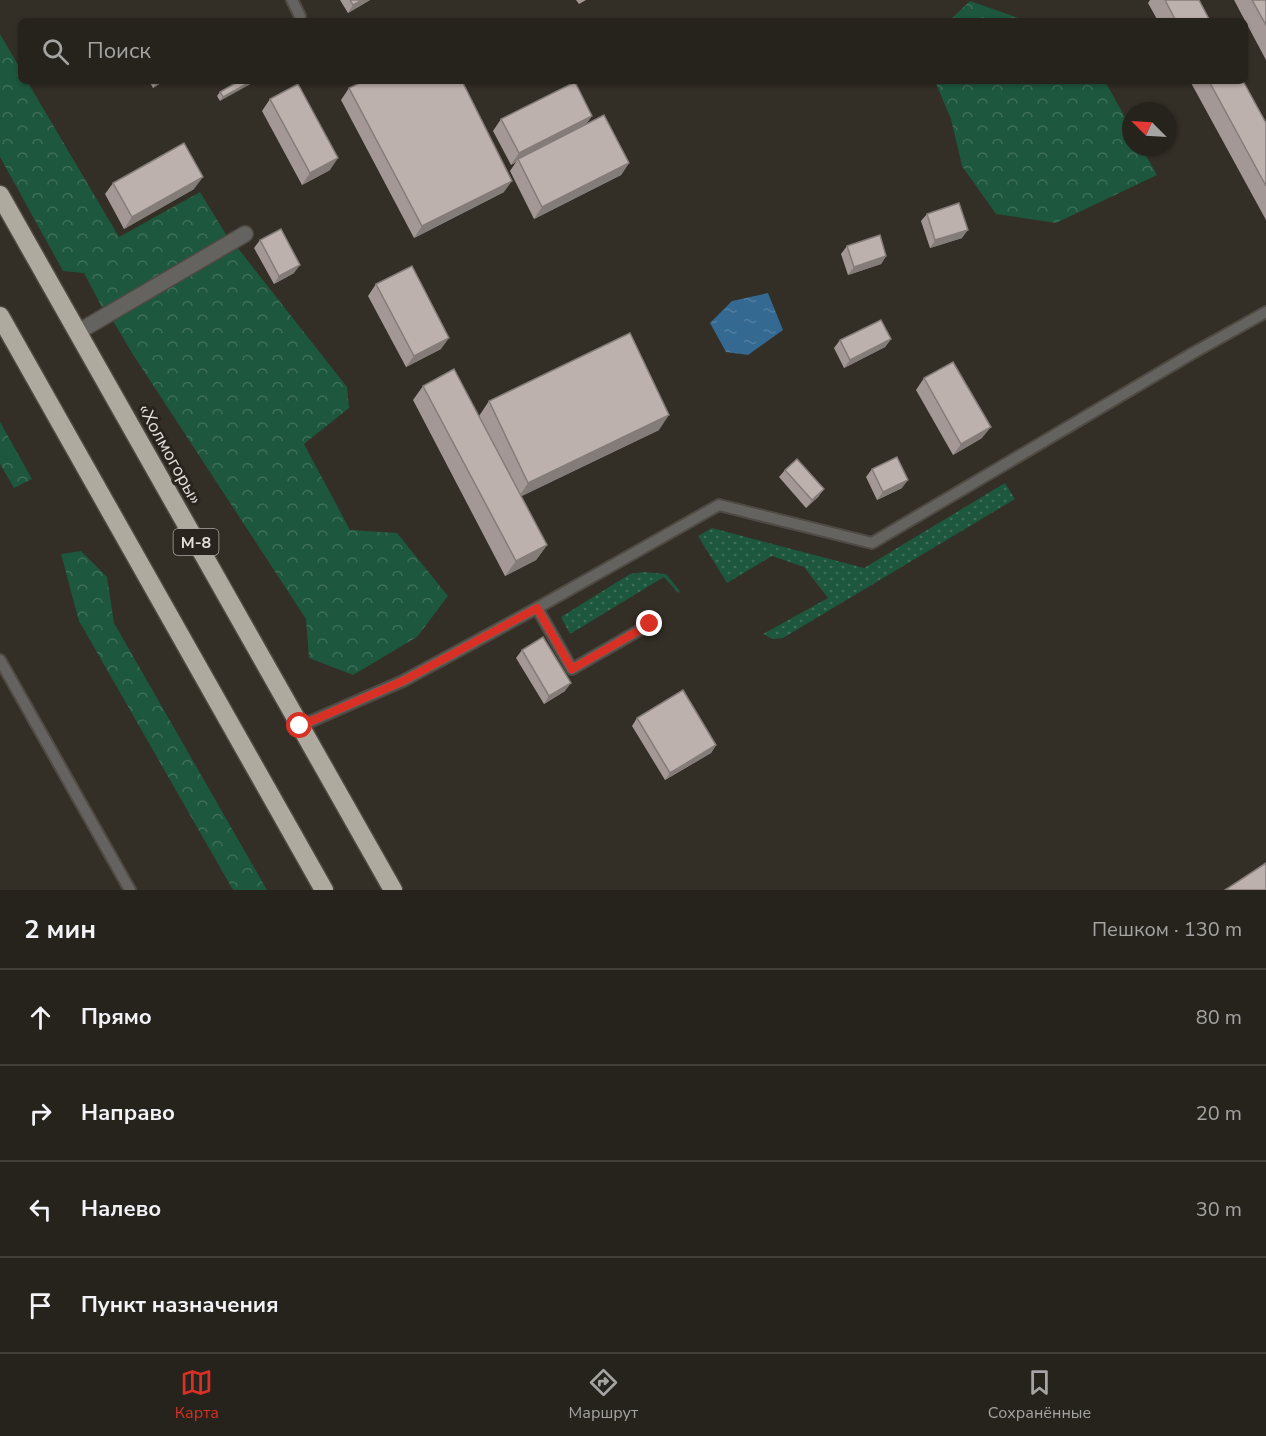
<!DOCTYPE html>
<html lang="ru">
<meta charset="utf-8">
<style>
body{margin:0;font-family:"Nunito Sans",sans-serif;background:#2e2a25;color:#f1f3f6}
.compass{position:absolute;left:1122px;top:102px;width:54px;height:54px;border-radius:50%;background:#26221c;box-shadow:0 2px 4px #0004;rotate:294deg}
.stop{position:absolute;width:18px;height:18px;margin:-14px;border:4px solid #d93025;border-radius:50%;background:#fff}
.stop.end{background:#d93025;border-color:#fff;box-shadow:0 2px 6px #0008}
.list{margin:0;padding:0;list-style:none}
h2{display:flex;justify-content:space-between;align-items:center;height:78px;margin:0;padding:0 24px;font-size:26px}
h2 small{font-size:20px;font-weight:400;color:#a4a4a3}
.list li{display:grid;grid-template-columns:39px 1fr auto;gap:18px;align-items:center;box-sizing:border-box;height:96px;padding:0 24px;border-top:2px solid #423f3b}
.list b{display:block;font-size:22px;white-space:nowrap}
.list em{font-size:20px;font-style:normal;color:#a4a4a3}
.icon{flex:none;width:33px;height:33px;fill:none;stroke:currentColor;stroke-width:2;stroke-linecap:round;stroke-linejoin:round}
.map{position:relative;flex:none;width:1266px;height:890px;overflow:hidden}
.search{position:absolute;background:#26221c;box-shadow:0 2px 4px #0004;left:18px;right:18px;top:18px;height:66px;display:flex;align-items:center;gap:15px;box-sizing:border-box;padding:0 21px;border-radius:9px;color:#a4a4a3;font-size:22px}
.sheet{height:462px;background:#26221c}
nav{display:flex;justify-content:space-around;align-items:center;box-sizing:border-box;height:84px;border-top:2px solid #423f3b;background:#26221c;font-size:16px;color:#a4a4a3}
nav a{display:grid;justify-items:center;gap:3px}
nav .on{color:#d93025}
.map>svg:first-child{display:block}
.grass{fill:url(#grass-dots)}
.forest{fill:url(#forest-crowns)}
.water{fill:url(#water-ripples)}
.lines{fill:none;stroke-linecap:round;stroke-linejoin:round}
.lane-casing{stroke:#4f4a43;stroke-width:14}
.street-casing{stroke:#4f4a43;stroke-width:18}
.highway-casing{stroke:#4f4a43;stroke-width:21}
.lane{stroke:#65635f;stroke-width:10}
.street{stroke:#65635f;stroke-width:15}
.highway{stroke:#afaa9f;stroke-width:18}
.wall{fill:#a39895}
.shaded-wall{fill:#847c79}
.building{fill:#bdb1ad;stroke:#847c79;stroke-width:1.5}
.route{stroke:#d93025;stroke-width:8}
.labels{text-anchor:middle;stroke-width:6;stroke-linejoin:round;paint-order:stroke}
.shield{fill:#29241d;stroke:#aaa8a1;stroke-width:1.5}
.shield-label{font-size:16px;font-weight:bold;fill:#e2e0da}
.street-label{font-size:18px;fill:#e2e0da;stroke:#29241d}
</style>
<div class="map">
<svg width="1266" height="890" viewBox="0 0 1266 890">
<defs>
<pattern id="grass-dots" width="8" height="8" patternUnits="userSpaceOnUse" patternTransform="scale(1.5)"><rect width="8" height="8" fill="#1d573e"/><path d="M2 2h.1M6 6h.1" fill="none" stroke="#3e6f59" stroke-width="1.8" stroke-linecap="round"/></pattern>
<pattern id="forest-crowns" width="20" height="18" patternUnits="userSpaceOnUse" patternTransform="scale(1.5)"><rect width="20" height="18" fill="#1d573e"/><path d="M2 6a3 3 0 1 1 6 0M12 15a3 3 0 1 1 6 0" fill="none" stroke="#3e6f59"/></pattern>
<pattern id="water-ripples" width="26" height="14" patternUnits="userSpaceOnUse" patternTransform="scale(1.5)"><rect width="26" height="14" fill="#346991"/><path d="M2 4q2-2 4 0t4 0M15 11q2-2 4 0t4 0" fill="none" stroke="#517ea0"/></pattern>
</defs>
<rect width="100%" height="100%" fill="#332e26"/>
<g class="grass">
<polygon points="1005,483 1015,499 783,638 773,639 763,634 828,598 804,567 772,556 727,583 698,536 712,528 864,568"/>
<polygon points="643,572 666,574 680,591 678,593 664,577 570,634 561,617 630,574"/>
</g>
<g class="forest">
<polygon points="970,1 1027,21 949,21"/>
<polygon points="0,34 21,70 21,81 27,81 119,237 200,192 227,236 103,309 84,273 63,271 0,157"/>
<polygon points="935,81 1105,81 1131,128 1131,147 1141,147 1157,175 1056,223 996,214 962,166 951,119"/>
<polygon points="237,247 347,387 349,408 304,444 350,530 397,533 448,596 417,637 353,675 309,658 306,619 132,353 113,321"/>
<polygon points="0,422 32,479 14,488 0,464"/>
<polygon points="81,551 107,577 114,623 267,890 233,890 79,621 61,554"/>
</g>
<polygon class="water" points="768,293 783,330 748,355 726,352 710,323 732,301"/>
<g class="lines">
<g class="lane-casing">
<g id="lane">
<polyline points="292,0 300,16"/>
<polyline points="537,608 572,669 650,624"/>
<polyline points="0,660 130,890"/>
<polyline points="300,726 403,681 537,608 719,505 872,543 1193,353 1266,312"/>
</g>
</g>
<g class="street-casing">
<polyline id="street" points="78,332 245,234"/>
</g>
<g class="highway-casing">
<g id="highway">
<polyline points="0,195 393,890"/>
<polyline points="0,316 324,890"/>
</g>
</g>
<use href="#lane" class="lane"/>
<use href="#street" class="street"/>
<use href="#highway" class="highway"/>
</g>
<g class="wall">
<polygon points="340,0 370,0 348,13"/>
<polygon points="576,0 586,0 579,4"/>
<polygon points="1150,0 1199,0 1210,21 1158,21 1148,3"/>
<polygon points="1234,0 1266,0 1266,60"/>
<polygon points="149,81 164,81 153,88"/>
<polygon points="239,81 220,101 217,96 220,92"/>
<polygon points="1190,81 1243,81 1266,123 1266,220"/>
<polygon points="349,88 504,192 414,238 341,100"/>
<polygon points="270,99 330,170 302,185 262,111"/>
<polygon points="592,116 585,125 629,163 621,175 534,219 510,171 516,162 511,165 493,131 501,119"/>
<polygon points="113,183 194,189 124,229 105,194"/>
<polygon points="927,214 962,238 930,248 921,221"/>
<polygon points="260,240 294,273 274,284 254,248"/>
<polygon points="847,246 886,256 881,264 848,275 841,254"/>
<polygon points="376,284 441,349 406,367 368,296"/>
<polygon points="891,339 885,347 844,368 834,348 840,340"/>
<polygon points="924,378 982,438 953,455 916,390"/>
<polygon points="423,386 479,416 489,401 659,430 521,496 547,545 536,560 505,576 413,400"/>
<polygon points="872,469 902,488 877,500 866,477"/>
<polygon points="785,470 824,489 818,497 806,508 779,477"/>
<polygon points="522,650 565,691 544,704 516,658"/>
<polygon points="637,718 716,745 711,753 665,780 632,726"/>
</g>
<g class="shaded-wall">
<polygon points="362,0 370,0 348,13 353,5"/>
<polygon points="158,81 164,81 153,88"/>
<polygon points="252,81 256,81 220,101 223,97"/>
<polygon points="592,116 584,127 518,159 516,162 511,165 519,153"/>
<polygon points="338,158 330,170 302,185 310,173"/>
<polygon points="629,163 621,175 534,219 542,207"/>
<polygon points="203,177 194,189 124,229 132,217"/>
<polygon points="512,181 504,192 414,238 422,226"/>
<polygon points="968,230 962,238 930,248 935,240"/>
<polygon points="886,256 881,264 848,275 854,267"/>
<polygon points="300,265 294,273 274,284 279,276"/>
<polygon points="449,338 441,349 406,367 414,356"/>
<polygon points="891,339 885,347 844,368 850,360"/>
<polygon points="669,415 659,430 518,498 528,483"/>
<polygon points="991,427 982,438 953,455 961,444"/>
<polygon points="908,480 902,488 877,500 883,492"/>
<polygon points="824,489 818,497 806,508 812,500"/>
<polygon points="547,545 536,560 505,576 516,561"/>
<polygon points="571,683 565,691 544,704 549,696"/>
<polygon points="716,745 711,753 665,780 670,773"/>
</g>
<g class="building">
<polygon points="350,0 362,0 353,5"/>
<polygon points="1165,0 1199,0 1210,21 1176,21"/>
<polygon points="1252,0 1266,0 1266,25"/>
<polygon points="239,81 252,81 223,97 220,92"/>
<polygon points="364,81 462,81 512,181 422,226 349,88"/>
<polygon points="1209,81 1243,81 1266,123 1266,186"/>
<polygon points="575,82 592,116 519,153 501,119"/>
<polygon points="298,84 338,158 310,173 270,99"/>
<polygon points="604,115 629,163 542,207 518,159"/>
<polygon points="184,143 203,177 132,217 113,183"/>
<polygon points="959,203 968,230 935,240 927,214"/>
<polygon points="281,229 300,265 279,276 260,240"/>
<polygon points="880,235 886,256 854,267 847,246"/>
<polygon points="412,266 449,338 414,356 376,284"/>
<polygon points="881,320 891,339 850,360 840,340"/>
<polygon points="630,333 669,415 528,483 489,401"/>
<polygon points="953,362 991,427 961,444 924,378"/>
<polygon points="454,369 547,545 516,561 423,386"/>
<polygon points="897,457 908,480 883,492 872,469"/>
<polygon points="797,459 824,489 812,500 785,470"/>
<polygon points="543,637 571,683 549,696 522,650"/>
<polygon points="683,690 716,745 670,773 637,718"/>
<polygon points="1266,863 1266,890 1225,890"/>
</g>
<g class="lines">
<polyline class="route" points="300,726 403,681 537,608 572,669 650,624"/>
</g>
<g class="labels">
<rect class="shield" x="173.5" y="529" width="45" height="26" rx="4.5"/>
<g class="shield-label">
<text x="196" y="548">М-8</text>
</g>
<g class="street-label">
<text transform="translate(170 454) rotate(61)" y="6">«Холмогоры»</text>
</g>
</g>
</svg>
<svg class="compass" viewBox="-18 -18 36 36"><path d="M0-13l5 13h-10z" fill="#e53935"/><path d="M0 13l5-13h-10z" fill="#a4a4a3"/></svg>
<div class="stop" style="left:300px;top:726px"></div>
<div class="stop end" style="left:650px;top:624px"></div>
<div class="search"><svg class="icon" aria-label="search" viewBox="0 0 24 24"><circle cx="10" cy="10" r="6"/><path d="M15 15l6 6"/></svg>Поиск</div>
</div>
<section class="sheet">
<h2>2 мин<small>Пешком · 130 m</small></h2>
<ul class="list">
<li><svg class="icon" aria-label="ahead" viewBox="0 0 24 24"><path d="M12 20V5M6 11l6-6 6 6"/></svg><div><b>Прямо</b></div><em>80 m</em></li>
<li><svg class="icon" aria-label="right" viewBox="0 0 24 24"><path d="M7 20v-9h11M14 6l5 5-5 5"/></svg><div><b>Направо</b></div><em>20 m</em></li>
<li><svg class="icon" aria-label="left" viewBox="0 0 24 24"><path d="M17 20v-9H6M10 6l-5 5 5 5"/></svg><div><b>Налево</b></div><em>30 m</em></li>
<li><svg class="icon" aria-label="arrive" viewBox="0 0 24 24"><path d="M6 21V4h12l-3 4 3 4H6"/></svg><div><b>Пункт назначения</b></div></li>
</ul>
</section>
<nav>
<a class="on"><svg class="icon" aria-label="map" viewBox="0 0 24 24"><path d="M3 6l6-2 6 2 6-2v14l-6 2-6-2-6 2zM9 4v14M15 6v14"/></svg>Карта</a>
<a><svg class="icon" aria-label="directions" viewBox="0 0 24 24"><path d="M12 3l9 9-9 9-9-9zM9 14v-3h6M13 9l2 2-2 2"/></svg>Маршрут</a>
<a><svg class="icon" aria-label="saved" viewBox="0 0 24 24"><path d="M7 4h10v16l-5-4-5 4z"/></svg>Сохранённые</a>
</nav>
